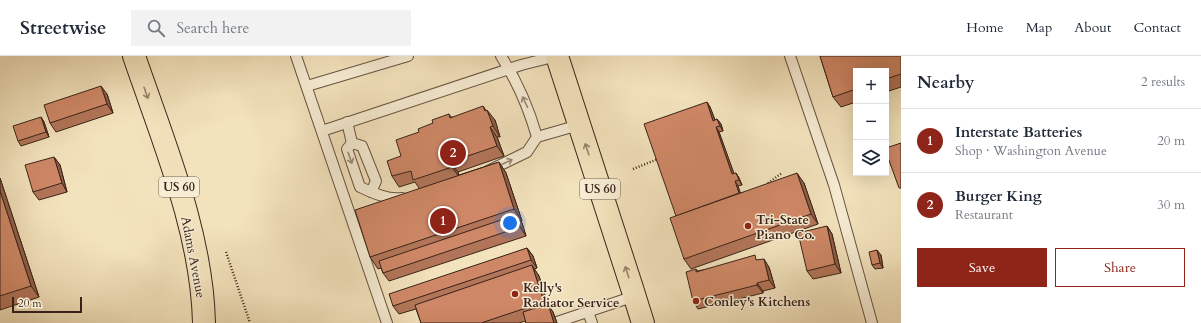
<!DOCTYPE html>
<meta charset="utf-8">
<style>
body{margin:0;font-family:Cardo,serif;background:#f2f2f3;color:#1f2937}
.controls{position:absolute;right:12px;top:12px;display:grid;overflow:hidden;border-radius:0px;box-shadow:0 4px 16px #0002}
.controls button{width:36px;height:36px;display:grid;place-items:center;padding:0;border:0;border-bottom:1px solid #e0e1e3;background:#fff;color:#1f2937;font:20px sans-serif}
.scale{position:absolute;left:12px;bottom:10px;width:70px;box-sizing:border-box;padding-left:4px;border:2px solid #392319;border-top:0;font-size:11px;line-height:14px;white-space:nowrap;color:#392319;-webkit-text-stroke:3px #f7edd4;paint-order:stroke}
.you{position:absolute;left:510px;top:167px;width:14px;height:14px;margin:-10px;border:3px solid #fff;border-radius:50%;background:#1a73e8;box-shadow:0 0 0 6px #1a73e833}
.badge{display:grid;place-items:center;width:26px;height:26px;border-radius:50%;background:#8f2418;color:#fff;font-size:13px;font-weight:700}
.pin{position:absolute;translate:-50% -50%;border:2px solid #fff;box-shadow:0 1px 4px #0006}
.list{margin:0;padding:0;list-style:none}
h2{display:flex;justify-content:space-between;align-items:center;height:52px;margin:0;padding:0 16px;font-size:17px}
h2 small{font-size:13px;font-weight:400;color:#747a83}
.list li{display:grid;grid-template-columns:26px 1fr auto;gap:12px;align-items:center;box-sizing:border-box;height:64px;padding:0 16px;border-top:1px solid #e0e1e3}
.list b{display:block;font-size:15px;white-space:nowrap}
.list p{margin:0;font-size:13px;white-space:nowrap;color:#747a83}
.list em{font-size:13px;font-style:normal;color:#747a83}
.actions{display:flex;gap:8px;padding:12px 16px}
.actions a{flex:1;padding:9px 0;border:1px solid #8f2418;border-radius:0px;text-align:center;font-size:14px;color:#8f2418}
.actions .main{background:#8f2418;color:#fff}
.icon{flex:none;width:22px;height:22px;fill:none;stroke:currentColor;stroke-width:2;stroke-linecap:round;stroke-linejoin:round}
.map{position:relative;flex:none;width:901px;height:267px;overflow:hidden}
header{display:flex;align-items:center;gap:24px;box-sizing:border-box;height:56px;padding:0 20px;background:#fff;border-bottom:1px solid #e0e1e3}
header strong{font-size:19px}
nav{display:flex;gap:22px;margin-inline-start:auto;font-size:14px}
.search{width:280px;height:36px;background:#f2f2f3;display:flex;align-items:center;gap:10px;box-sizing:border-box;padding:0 14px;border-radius:0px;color:#747a83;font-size:15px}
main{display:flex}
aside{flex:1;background:#fff}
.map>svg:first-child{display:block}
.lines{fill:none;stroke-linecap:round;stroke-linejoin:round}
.service-casing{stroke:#685342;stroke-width:12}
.primary-casing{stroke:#392319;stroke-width:24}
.path{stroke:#392319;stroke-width:2.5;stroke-dasharray:1 2;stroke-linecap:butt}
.service{stroke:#f7edd4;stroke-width:10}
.primary{stroke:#f3e3bd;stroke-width:22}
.wall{fill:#b27559;stroke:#392319}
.shaded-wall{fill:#915f48;stroke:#392319}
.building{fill:#cf8867;stroke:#392319}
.oneway{stroke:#96836b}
.oneway2{stroke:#988876}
.poi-dot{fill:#8f2418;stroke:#f7edd4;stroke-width:1.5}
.labels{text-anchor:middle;stroke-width:3;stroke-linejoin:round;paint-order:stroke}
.shield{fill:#f7edd4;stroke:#726051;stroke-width:1}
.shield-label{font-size:12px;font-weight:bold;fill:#392319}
.poi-label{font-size:13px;font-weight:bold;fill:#392319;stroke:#f7edd4;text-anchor:start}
.street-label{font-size:13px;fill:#392319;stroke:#f7edd4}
</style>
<header>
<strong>Streetwise</strong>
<div class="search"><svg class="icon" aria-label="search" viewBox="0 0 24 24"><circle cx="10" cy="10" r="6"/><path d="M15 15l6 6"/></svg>Search here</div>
<nav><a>Home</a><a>Map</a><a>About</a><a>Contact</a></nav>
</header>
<main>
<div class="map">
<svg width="901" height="267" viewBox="0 0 901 267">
<rect width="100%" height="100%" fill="#f3e3bd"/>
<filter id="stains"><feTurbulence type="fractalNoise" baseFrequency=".005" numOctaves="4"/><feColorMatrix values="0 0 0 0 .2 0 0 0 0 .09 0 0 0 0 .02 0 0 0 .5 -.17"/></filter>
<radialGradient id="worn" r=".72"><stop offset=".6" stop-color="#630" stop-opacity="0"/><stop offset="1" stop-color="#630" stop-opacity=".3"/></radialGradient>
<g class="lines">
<g class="service-casing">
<g id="service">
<polyline points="296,0 387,267"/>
<path d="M501,0C517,25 529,53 537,81"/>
<polyline points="790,0 834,129 872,267"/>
<polyline points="307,30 408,0"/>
<path d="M347,66L352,87L347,93L360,131C373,137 388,144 402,142"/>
<polyline points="322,75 521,9 557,0"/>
<polyline points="352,87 362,90 376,125 371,136"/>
<polyline points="488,115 527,96 537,81 579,69"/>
<polyline points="588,256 592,267"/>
<polyline points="557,266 635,240"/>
</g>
</g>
<g class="primary-casing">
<g id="primary">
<path d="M134,0C163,85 202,176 204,267"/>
<polyline points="557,0 632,232 643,267"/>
</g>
</g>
<g class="path">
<polyline points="633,113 658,103"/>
<polyline points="768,127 782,117"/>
<polyline points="226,196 250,267"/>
</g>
<use href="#service" class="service"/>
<use href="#primary" class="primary"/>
</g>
<g class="wall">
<polygon points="820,0 901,0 901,31 886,36 886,15 856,15 856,46 841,51 833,41"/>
<polygon points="107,38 113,57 56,76 50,67"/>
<polygon points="707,46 710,51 715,64 717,63 721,68 723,75 719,76 734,118 736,117 739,122 742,129 738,130 740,137 804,127 818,168 691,213 684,203"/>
<polygon points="449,58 451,61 495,64 500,81 497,81 504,100 458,116 459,119 499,106 506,117 522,165 521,165 522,167 526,180 389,225 383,217 381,212 378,213 370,201 419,132 415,126 399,131 392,120 401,100 419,76"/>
<polygon points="41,61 44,66 49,81 21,90 18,85"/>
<polygon points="54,101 60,109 67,136 39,144 33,136"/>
<polygon points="0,122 39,241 0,254"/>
<polygon points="827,170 832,178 841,217 813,223 807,215"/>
<polygon points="527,192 533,200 537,212 534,213 539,220 548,249 553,256 557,267 526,267 525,265 519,267 421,267 416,253 399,258 393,250"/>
<polygon points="881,199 883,212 875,213 872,209"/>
<polygon points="758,204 769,211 775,232 763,235 763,237 698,253 693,245 696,213 697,215"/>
</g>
<g class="shaded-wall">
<polygon points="101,30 107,38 113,57 107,48"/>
<polygon points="707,46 710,51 717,69 713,65"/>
<polygon points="483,50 489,59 487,54 495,64 500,81 493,70"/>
<polygon points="41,61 44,66 49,81 46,76"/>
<polygon points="717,63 721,68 723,75 720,70"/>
<polygon points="490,71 497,81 504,100 497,90"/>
<polygon points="716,71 719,76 736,123 732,118"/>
<polygon points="54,101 60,109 67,136 62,127"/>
<polygon points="450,106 458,116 459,121 452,111"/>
<polygon points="499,106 506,117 522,165 514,153"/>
<polygon points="736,117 739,122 742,129 739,124"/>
<polygon points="797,117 804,127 818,168 811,158"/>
<polygon points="0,122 39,241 31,230 0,135"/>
<polygon points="735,125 738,130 743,144 740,140"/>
<polygon points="516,159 522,167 526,180 520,171"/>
<polygon points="827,170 832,178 841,217 835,208"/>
<polygon points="527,192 533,200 537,212 531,204"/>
<polygon points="877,194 881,199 883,212 880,207"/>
<polygon points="764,203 769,211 775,232 769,224"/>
<polygon points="532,209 539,220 548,249 553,256 557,267 554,267 550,255 544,246"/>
<polygon points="757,227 763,235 763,237 757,229"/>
</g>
<g class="building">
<polygon points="820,0 901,0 901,18 886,23 886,15 856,15 856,33 833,41"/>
<polygon points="101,30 107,48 50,67 44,49"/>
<polygon points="707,46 713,65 717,63 720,70 716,71 732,118 736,117 739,124 735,125 739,137 676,160 644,68"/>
<polygon points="483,50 485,55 487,54 493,70 490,71 497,90 450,106 452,111 413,124 411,115 392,120 387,105 401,100 396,84 419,76 418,73 433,67 432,64 449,58 450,62"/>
<polygon points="41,61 46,76 18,85 13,70"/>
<polygon points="901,87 901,132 899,132 886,96 886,92"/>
<polygon points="54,101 62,127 33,136 25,109"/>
<polygon points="499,106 514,153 370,201 355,154"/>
<polygon points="797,117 811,158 684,203 670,162"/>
<polygon points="0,135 31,230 0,240"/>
<polygon points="516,159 520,171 383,217 379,205"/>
<polygon points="827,170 835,208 807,215 798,177"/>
<polygon points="527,192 531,204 393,250 389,238"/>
<polygon points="877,194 880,207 872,209 869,196"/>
<polygon points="755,199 756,204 764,203 769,224 757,227 757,229 693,245 686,216 696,213 696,216"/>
<polygon points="532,209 544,246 481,267 421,267 415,249"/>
<polygon points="548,248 554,267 526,267 523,256"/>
</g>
<defs><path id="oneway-shaft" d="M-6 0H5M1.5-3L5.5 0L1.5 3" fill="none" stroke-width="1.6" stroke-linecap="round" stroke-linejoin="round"/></defs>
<g class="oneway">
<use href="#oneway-shaft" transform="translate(146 37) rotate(71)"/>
<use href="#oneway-shaft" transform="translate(587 93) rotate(-108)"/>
<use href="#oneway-shaft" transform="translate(627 216) rotate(-108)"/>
</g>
<g class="oneway2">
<use href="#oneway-shaft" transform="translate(525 46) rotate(-115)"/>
<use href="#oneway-shaft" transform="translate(350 102) rotate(71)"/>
<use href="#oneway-shaft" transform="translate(507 106) rotate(-25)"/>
</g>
<g class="poi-dot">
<circle cx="748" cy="170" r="4"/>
<circle cx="515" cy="238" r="4"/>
<circle cx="696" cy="245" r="4"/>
</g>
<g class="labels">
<g class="shield">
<rect x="159" y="121" width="40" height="20" rx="3"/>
<rect x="580" y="123" width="40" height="20" rx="3"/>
</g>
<g class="shield-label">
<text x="179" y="135">US 60</text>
<text x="600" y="137">US 60</text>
</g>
<g class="poi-label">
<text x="756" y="168">Tri-State<tspan x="756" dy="15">Piano Co.</tspan></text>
<text x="523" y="236">Kelly's<tspan x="523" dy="15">Radiator Service</tspan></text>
<text x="704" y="250">Conley's Kitchens</text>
</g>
<g class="street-label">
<text transform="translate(194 201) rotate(79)" y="5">Adams Avenue</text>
</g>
</g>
<rect width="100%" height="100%" filter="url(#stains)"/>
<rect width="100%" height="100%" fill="url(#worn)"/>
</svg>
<div class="controls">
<button>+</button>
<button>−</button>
<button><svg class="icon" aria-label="layers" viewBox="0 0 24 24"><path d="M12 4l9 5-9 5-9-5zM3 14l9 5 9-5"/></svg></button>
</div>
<div class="scale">20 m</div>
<div class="you"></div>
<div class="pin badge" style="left:443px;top:165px">1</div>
<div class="pin badge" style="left:453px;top:97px">2</div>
</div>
<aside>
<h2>Nearby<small>2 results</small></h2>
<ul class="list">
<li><span class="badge">1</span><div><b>Interstate Batteries</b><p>Shop · Washington Avenue</p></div><em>20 m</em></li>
<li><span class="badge">2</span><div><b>Burger King</b><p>Restaurant</p></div><em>30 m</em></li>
</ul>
<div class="actions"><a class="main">Save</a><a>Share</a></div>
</aside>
</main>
